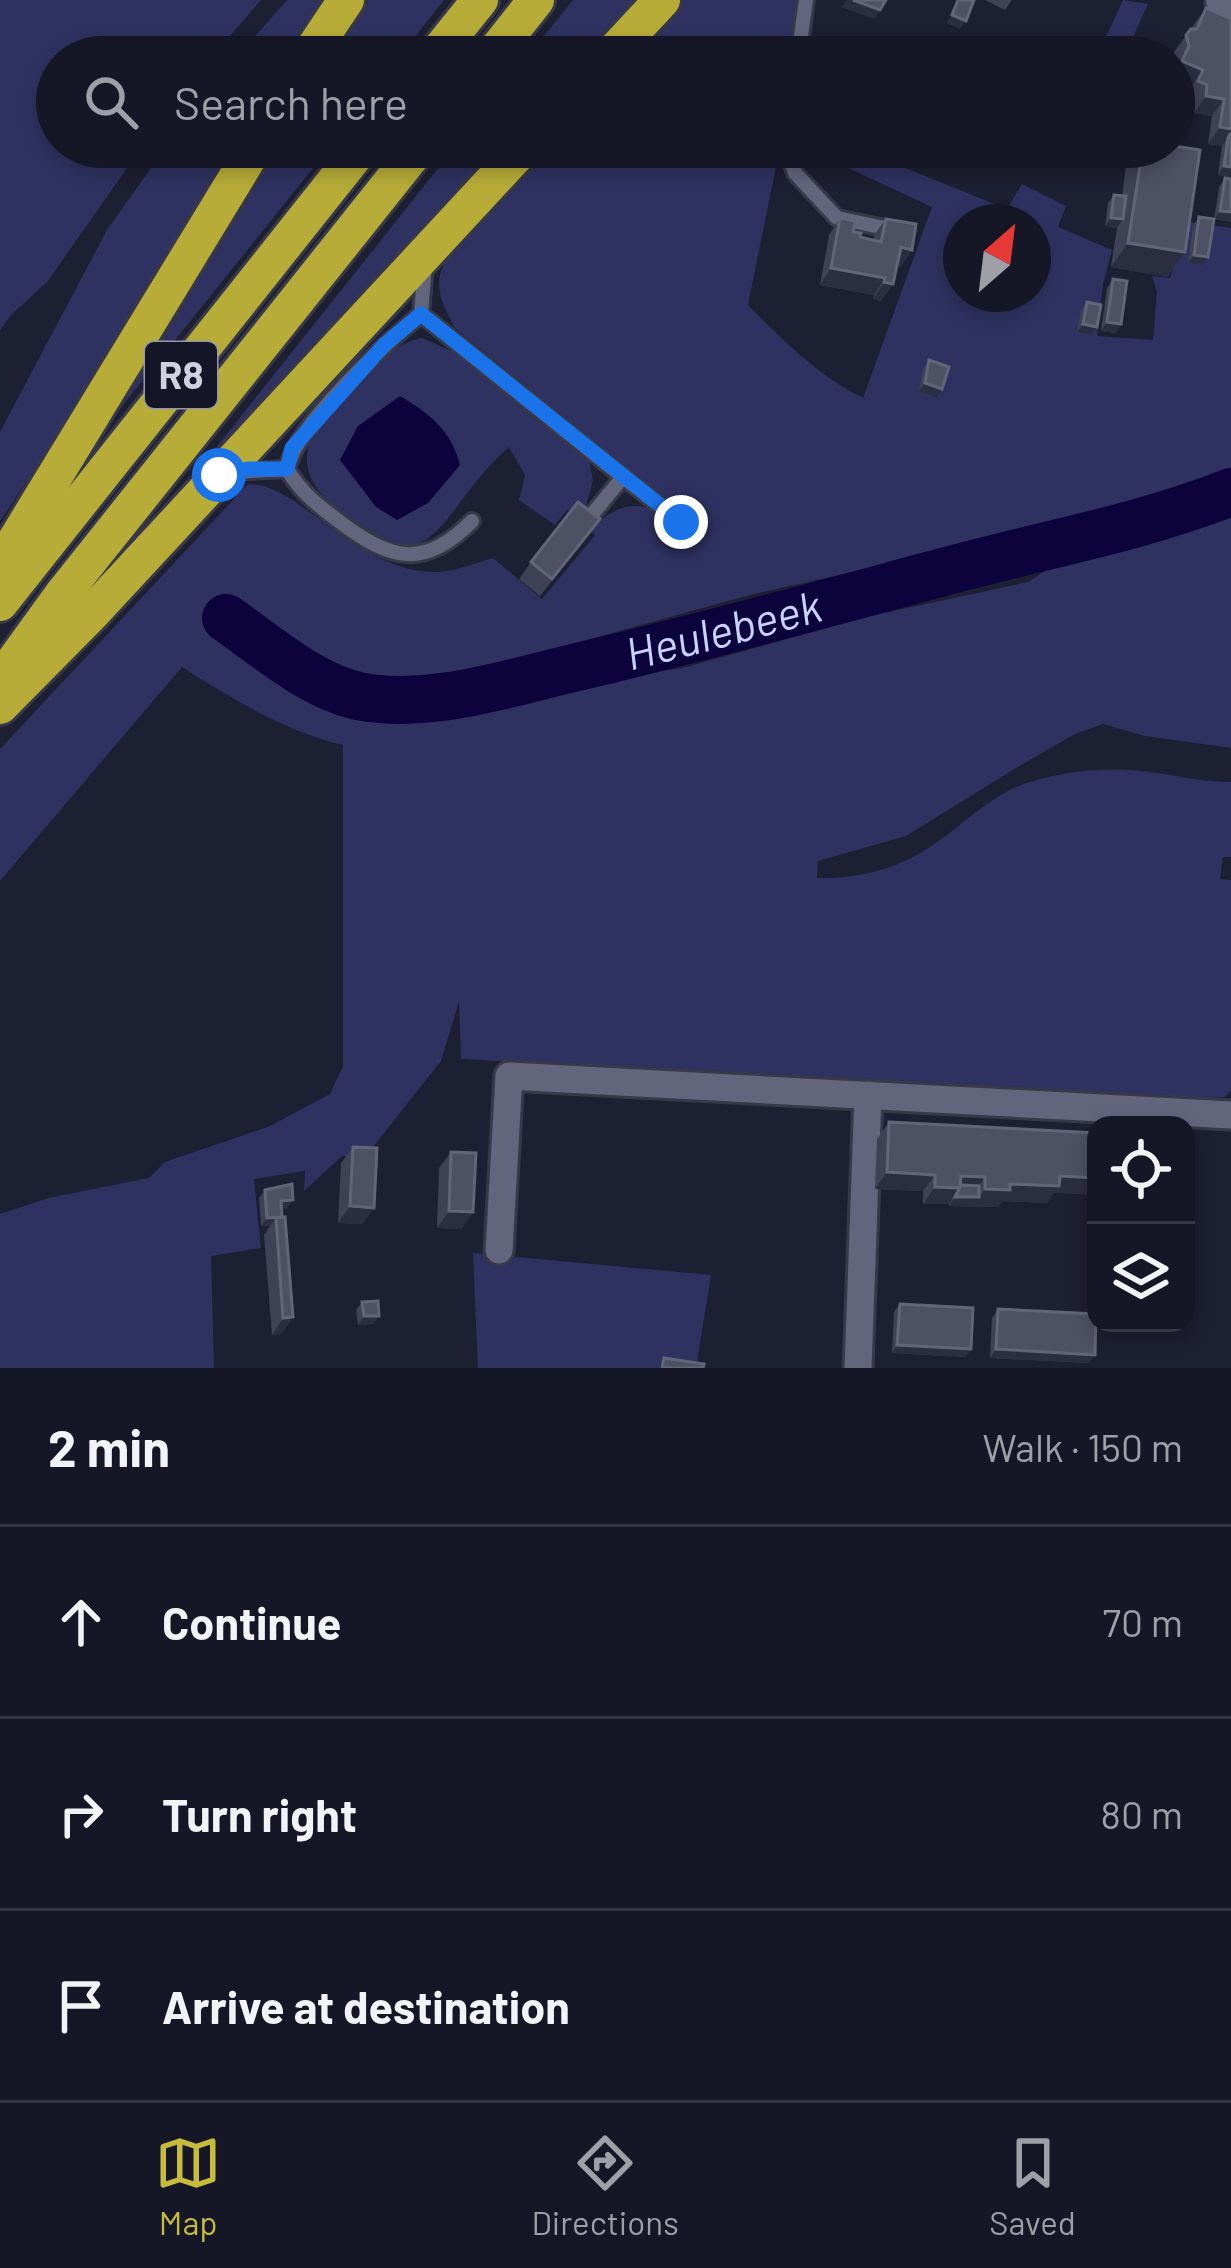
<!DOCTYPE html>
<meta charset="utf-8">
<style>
body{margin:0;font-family:Barlow,sans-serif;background:#1f202e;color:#f1f3f6}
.controls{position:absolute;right:36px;bottom:36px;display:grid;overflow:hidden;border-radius:24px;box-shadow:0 6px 18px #0003}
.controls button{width:108px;height:108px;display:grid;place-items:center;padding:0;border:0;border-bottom:3px solid #353643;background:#161726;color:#f1f3f6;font:60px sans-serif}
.compass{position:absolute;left:943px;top:204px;width:108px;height:108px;border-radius:50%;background:#161726;box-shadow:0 6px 18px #0003;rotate:28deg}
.stop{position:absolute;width:36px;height:36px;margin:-27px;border:9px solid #1a73e8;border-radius:50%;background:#fff}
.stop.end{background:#1a73e8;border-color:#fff;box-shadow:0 3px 12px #0008}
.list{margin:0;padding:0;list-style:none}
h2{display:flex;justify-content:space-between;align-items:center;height:156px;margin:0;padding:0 48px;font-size:51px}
h2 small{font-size:39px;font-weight:400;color:#9e9fa7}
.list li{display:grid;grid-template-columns:78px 1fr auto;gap:36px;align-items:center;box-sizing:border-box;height:192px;padding:0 48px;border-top:3px solid #353643}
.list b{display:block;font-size:45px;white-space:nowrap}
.list em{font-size:39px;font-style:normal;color:#9e9fa7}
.icon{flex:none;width:66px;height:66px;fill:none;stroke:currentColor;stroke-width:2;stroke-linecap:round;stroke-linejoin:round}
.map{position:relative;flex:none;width:1231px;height:1368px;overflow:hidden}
.search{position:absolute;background:#161726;box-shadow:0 6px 18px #0003;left:36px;right:36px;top:36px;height:132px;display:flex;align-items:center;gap:30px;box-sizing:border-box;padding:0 42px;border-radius:66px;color:#9e9fa7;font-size:45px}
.sheet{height:732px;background:#161726}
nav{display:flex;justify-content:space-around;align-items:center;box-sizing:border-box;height:168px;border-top:3px solid #353643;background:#161726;font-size:33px;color:#9e9fa7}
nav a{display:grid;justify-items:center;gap:6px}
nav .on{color:#c7bb3c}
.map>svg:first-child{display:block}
.green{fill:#2f3261;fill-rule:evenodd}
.water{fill:#0d033c}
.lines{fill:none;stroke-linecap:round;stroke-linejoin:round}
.river{stroke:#0d033c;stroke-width:48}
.service-casing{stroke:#373848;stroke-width:20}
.minor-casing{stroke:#373848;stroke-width:33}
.tertiary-casing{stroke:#373848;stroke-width:36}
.motorway-casing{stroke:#373848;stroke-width:42}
.service{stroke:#62657c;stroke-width:14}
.minor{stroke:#62657c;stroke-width:27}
.tertiary{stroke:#62657c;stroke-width:30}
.motorway{stroke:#b7ac37;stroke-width:36}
.wall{fill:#3f4255}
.shaded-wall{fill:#2b2d41}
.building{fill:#4e5164;stroke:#626577;stroke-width:3}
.route{stroke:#1a73e8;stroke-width:15}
.labels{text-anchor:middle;stroke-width:9;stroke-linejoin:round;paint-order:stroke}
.shield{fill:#141628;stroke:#9799a7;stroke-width:3}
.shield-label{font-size:39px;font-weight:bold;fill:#cfd1de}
.water-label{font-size:45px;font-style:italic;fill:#cad1fd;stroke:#141628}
</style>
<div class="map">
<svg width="1231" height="1368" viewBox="0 0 1231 1368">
<rect width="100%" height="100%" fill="#1d1f32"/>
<g class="green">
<polygon points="0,0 261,0 212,57 57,57 57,147 142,147 47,282 10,316 0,331"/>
<polygon points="287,0 329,0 291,57 237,57"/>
<polygon points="368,0 444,0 399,57 329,57"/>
<polygon points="573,0 639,0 587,57 527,57"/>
<polygon points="682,0 800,0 792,57 629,57"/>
<polygon points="1123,0 1148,4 1124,57 1097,57"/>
<polygon points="166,147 234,147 54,441 0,521 0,432 107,230"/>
<polygon points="271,147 330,147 66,476"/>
<polygon points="455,147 504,147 148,533"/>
<path d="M546,147H780L748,305C782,340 819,376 863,398L932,207L829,159L813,147H853L1007,209L1022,184L1066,206L1058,227L1112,250L1103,284L1097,336L1153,340L1157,292L1152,276L1170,278L1187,222L1231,228V482C1182,504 1132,516 1079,521L750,595L423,685L372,682L320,662L231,602L214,626L315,693L349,706L392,711L433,709L584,678L679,669L870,616L1028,582L1087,544L1168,534L1231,510V748L1145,736L1103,724L1075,734L1021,765L906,836L818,861L817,878C854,879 890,871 922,852C960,830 987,795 1030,782C1063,772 1096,768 1130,770C1164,772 1197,782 1231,782V857H1223L1220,879L1231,880V1090L1225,1097L1207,1098L461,1059L459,1001L441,1061L365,1157L342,1156L304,1191L305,1171L254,1179L261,1248L211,1256L214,1368H0V1214L49,1198L149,1178L165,1162L268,1127L330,1094L343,1066V745C283,730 234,700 182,667L0,881V749L247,485C295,477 363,583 447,571C462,569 478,562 493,558L542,599L595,535L590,530C624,496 647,501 683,528L690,520L455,328C447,313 439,300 439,283C440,244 518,176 546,147ZM961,222H1033V294H961Z"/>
<path d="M422,338L452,351L589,459L593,481L582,520L568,509L555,525L519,500L525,475L509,447C436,509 435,604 327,500C307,480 301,460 313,434C338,408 386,342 422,338ZM340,460L459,465L428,503Z"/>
<polygon points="473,1253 711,1275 696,1368 478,1368"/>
</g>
<path class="water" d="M400,396C430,414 451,430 460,465L428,503L397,520L376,507L340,460L358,426Z"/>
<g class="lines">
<path class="river" id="s1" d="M226,618C266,646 310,685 358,696C427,710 506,684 573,668C697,639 820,605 943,572C1038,546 1140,528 1231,492"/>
<g class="service-casing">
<g id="service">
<polyline points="798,57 806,0"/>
<polyline points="786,147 795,173 837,218 885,228"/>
<polyline points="421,314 425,265"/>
<polyline points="233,472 287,469"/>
<polyline points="623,477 681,522"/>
<path d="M472,521C425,569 391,561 340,522C320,507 300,492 287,469C298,422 382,347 421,314L623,477L585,523"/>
</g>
</g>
<g class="minor-casing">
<g id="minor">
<polyline points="499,1250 509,1076 1231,1115"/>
<polyline points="858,1368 868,1095"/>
</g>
</g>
<g class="tertiary-casing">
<polyline id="tertiary" points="1221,0 1231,4"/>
</g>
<g class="motorway-casing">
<g id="motorway">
<polyline points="308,57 346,0"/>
<polyline points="434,57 480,0"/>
<polyline points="491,57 536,0"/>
<polyline points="609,57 662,0"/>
<polyline points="0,566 255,147"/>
<polyline points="0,603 362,147"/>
<polyline points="2,678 62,595 419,147"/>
<polyline points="0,706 93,612 524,147"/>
</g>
</g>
<use href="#service" class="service"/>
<use href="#minor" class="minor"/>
<use href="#tertiary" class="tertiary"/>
<use href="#motorway" class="motorway"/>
</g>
<g class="wall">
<polygon points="985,0 1012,0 1005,10"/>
<polygon points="1206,8 1231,19 1230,177 1218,175 1222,146 1208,144 1212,116 1194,113 1195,102 1186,97 1191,87 1174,79 1174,70 1177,63 1174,52"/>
<polygon points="1140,147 1174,147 1185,252 1167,277 1111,267 1117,228 1105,226 1108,203 1114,195 1122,196 1126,166"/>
<polygon points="1225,178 1231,222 1214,219 1219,187"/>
<polygon points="1199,217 1208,257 1202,265 1188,263 1193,226"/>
<polygon points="840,218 860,237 873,240 874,235 886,219 912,250 900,267 897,266 893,284 881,301 873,299 874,295 820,285 829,235"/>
<polygon points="1113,279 1121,324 1116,333 1101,331 1107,288"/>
<polygon points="1087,302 1091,335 1077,332 1081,310"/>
<polygon points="929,360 936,398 919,391 923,368"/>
<polygon points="600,519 540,596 519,579 531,562"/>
<polygon points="889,1122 1054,1193 1047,1203 1002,1201 998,1207 949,1206 949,1204 923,1204 923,1191 875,1189 877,1139"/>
<polygon points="353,1147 374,1208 362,1224 338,1223 341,1163"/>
<polygon points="451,1152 473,1212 461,1229 437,1228 439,1168"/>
<polygon points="265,1190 287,1209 282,1209 293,1317 281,1334 272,1335 264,1235 270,1226 261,1226 259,1198"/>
<polygon points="362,1302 373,1324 358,1325 356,1310"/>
<polygon points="900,1304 971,1349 965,1357 892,1353 894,1312"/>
<polygon points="998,1309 1089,1363 990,1358 992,1318"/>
</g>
<g class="shaded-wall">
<polygon points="846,0 853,0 880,10 874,19 841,7"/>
<polygon points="952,15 966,21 960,29 946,23"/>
<polygon points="1182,61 1203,70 1191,87 1174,79 1174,73"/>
<polygon points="1206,96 1224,99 1212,116 1194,113"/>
<polygon points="1220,127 1231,129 1231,133 1222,146 1208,144"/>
<polygon points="1224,166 1231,167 1230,177 1218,175"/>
<polygon points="1220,211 1231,212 1231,222 1214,219"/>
<polygon points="1111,218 1123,219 1117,228 1105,226"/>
<polygon points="1128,243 1185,252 1167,277 1111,267"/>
<polygon points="901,247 912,250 900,267 889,264"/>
<polygon points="1194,255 1208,257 1202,265 1188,263"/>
<polygon points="831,268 885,278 874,295 820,285"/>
<polygon points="884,282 893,284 881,301 873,299"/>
<polygon points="1107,322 1121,324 1116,333 1101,331"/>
<polygon points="1083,324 1097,327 1091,335 1077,332"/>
<polygon points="925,383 942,389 936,398 919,391"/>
<polygon points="887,1172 935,1175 923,1191 875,1189"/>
<polygon points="961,1176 985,1177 973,1194 956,1193 949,1204 923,1204 935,1187"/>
<polygon points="1060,1176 1096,1178 1096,1195 1054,1193 1047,1203 1002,1201 998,1207 949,1206 955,1197 979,1197 985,1189"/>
<polygon points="293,1200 287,1209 275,1209 281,1201"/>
<polygon points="350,1206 374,1208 362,1224 338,1223"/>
<polygon points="449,1211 473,1212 461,1229 437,1228"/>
<polygon points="267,1218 276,1218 270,1226 261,1226"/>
<polygon points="364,1316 379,1316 373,1324 358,1325"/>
<polygon points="293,1317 281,1334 272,1335 283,1318"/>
<polygon points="897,1345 971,1349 965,1357 892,1353"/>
<polygon points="996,1349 1095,1355 1089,1363 990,1358"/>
</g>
<g class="building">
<polygon points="853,0 886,0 880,10"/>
<polygon points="958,0 974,0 966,21 952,15"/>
<polygon points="1206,8 1231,19 1231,129 1220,127 1224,99 1206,96 1207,85 1198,81 1203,70 1182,61 1189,46 1186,35 1191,29 1197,29"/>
<polygon points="1230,134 1231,134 1231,167 1224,166 1228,138"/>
<polygon points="1174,146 1200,150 1185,252 1128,243 1143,147"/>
<polygon points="1225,178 1231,179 1231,212 1220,211"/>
<polygon points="1114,195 1126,196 1123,219 1111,218"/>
<polygon points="1199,217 1214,219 1208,257 1194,255"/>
<polygon points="840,218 855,221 853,232 861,233 860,237 881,242 886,219 916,224 912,250 901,247 893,284 884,282 885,278 831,268"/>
<polygon points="1113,279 1127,281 1121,324 1107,322"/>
<polygon points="1087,302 1101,305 1097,327 1083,324"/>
<polygon points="929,360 949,367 942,389 925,383"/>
<polygon points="578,502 600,519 552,579 531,562"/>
<polygon points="889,1122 1096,1133 1096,1178 1060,1176 1059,1186 1010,1184 1010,1190 985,1189 985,1177 961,1176 960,1188 935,1187 935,1175 887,1172"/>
<polygon points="353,1147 377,1148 374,1208 350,1206"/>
<polygon points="451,1152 476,1153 473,1212 449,1211"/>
<polygon points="292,1184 293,1200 281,1201 282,1217 267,1218 265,1190"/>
<polygon points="961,1185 979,1186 979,1197 955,1197"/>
<polygon points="285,1217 293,1317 283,1318 276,1218"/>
<polygon points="378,1301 379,1316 364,1316 362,1302"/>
<polygon points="900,1304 973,1308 971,1349 897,1345"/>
<polygon points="998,1309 1096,1314 1095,1355 996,1349"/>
<polygon points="664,1358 704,1364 703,1368 662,1368"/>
</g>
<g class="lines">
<polyline class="route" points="219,475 248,469 287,469 292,448 384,345 421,314 681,522"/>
</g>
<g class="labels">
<rect class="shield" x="145" y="342" width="72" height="66" rx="9"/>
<g class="shield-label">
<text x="181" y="389">R8</text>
</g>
<g class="water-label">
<text dy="16" stroke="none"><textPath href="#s1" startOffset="528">Heulebeek</textPath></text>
</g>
</g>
</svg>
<div class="controls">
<button><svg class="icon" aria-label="locate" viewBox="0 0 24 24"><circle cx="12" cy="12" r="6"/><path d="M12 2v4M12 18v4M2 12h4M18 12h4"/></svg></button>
<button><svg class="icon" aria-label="layers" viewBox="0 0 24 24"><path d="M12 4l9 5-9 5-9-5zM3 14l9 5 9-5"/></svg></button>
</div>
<svg class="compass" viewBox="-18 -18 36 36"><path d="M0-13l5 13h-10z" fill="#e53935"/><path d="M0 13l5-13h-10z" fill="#9e9fa7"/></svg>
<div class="stop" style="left:219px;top:475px"></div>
<div class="stop end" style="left:681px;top:522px"></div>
<div class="search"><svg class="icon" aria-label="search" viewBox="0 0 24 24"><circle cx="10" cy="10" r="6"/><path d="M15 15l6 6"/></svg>Search here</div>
</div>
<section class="sheet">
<h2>2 min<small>Walk · 150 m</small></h2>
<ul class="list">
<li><svg class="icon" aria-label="ahead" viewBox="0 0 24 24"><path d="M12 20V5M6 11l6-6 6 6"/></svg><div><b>Continue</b></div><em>70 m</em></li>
<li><svg class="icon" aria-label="right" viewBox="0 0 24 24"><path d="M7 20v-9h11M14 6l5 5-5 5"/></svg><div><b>Turn right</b></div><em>80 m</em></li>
<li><svg class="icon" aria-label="arrive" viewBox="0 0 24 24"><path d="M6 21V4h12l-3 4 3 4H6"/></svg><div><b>Arrive at destination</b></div></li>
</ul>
</section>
<nav>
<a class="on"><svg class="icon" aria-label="map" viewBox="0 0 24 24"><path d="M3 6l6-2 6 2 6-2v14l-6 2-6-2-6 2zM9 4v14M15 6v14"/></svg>Map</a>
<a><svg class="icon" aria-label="directions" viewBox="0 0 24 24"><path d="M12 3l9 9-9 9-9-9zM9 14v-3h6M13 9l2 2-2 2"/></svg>Directions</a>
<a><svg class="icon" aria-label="saved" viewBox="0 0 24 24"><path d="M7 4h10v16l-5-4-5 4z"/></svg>Saved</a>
</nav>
